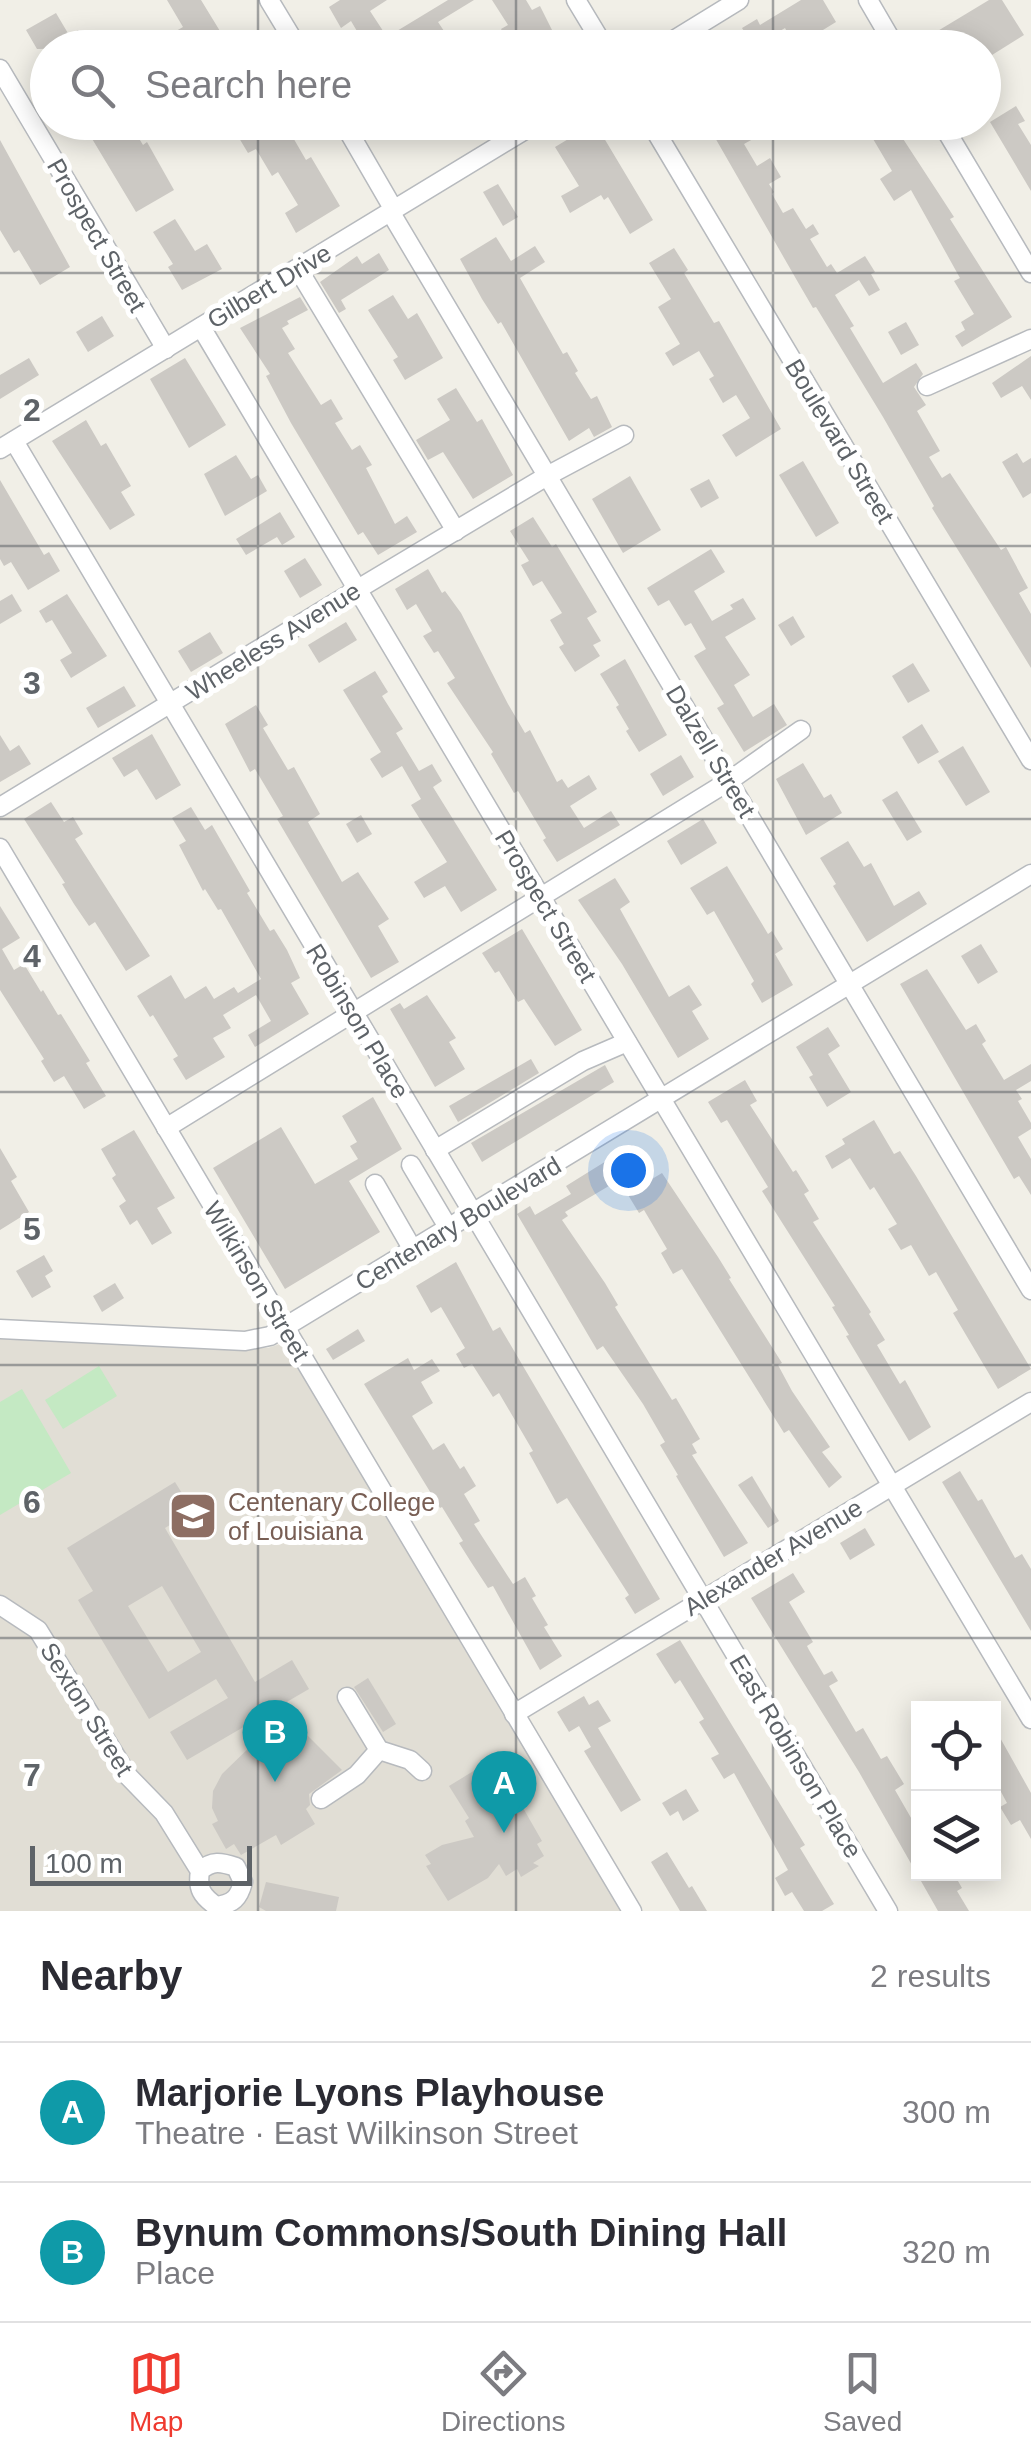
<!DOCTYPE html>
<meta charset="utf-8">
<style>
body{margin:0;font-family:Helvetica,sans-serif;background:#f7f7f7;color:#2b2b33}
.controls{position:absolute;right:30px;bottom:30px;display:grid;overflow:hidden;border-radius:0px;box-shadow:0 5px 25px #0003}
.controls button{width:90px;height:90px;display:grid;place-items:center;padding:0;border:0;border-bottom:2px solid #e1e1e2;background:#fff;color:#2b2b33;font:50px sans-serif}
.scale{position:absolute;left:30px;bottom:25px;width:222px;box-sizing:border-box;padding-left:10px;border:5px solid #5e6368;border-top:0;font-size:28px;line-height:35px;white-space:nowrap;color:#5e6368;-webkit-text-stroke:8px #fff;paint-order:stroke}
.you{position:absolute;left:628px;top:1170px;width:35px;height:35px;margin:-25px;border:8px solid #fff;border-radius:50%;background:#1a73e8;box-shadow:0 0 0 15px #1a73e833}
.badge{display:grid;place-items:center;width:65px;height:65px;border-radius:50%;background:#ef3a2f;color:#fff;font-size:32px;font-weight:700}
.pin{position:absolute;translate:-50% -82px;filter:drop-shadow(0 2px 5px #0008)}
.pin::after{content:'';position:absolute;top:52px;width:35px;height:30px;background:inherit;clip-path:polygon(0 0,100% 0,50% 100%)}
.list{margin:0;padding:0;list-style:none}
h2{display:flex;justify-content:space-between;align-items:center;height:130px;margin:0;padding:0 40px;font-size:42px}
h2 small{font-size:32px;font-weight:400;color:#7c7c81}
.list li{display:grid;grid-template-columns:65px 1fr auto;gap:30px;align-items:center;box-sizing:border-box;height:140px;padding:0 40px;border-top:2px solid #e1e1e2}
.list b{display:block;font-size:38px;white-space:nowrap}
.list p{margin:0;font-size:32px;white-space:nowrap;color:#7c7c81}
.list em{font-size:32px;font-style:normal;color:#7c7c81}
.icon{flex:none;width:55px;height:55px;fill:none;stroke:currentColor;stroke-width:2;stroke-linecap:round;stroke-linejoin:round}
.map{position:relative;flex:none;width:1031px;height:1911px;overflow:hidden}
.search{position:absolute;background:#fff;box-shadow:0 5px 25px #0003;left:30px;right:30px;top:30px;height:110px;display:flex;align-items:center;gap:25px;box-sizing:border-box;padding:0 35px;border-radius:55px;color:#7c7c81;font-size:38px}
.sheet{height:410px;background:#fff}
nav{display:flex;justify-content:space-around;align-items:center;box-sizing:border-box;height:140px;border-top:2px solid #e1e1e2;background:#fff;font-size:28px;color:#7c7c81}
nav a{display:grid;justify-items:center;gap:5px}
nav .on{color:#ef3a2f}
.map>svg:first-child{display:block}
.education{fill:#e1ded5}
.green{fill:#c4e9c3}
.building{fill:#ccc9c4;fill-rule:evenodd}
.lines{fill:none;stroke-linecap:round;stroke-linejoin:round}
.minor-casing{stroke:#b7babe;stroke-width:21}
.minor{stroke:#fff;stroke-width:18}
.grid{fill:none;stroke:#5e6368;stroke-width:2.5;stroke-opacity:0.55}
.labels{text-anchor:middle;stroke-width:10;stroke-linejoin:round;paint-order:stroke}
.street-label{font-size:25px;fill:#5e6368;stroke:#fff}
.education-label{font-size:25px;fill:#785e54;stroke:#fff;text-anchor:start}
.grid-label{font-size:32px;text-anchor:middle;font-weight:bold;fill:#5e6368;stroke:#fff;stroke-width:10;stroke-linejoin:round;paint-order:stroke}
</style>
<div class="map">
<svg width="1031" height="1911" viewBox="0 0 1031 1911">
<rect width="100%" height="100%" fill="#f1efe7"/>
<polygon class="education" points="0,1333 3,1337 268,1348 283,1343 623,1911 0,1911"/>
<g class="green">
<polygon points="99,1366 117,1396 63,1429 45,1400"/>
<polygon points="22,1389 71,1473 0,1515 0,1402"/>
</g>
<g class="building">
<polygon points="167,0 201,0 223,36 232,30 243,48 186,48 176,31 183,27"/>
<polygon points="340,0 387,0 370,11 387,37 448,0 474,0 438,22 444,31 417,48 367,48 351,21 341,28 329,7"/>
<polygon points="492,0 526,0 532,10 540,6 561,48 512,48 501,29 508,25"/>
<polygon points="801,0 823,0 836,22 805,41 799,32 790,37 785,28 753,47 742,28 757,19 760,25"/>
<polygon points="989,0 1002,0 1024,35 984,60 984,48 945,48 936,32"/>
<polygon points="56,13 69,35 78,30 88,48 37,49 26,30"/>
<polygon points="1016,106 1025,121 1018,124 1031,145 1031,191 990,122"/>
<polygon points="82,122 129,122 143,145 147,142 174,190 136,212"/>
<polygon points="239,122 284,122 306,160 311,157 340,206 296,233 285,213 298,205 278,172 272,176 256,149 248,153 236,133 243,129"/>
<polygon points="706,122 744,122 753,139 744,144 757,166 770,158 781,177 769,184 774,192 772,194 783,213 793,208 806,229 813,224 819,234 810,239 827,267 831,264 837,273 865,256 875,272 871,274 880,290 869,296 859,280 835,295 854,326 850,328 883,383 916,363 923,374 914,387 926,405 917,411 940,451 929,457 942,478 950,473 1001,550 1006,547 1028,588 1019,593 1031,614 1031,668 932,508 934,506 883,417 816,307 813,308 799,284"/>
<polygon points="863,122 892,122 941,197 954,217 950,219 1012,317 962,347 955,336 965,330 961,322 974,314 954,281 960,278 911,190 894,201 880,179 892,171"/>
<polygon points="595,123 653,220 630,234 608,197 604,200 601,195 570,213 561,196 579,186 555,147"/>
<polygon points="0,140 70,267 40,285 19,250 14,253 0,230"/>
<polygon points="498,184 518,217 503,226 483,192"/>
<polygon points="175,219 195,251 207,244 222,269 182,290 168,267 173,264 153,232"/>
<polygon points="496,237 511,261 535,246 545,262 520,278 563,354 567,352 578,371 575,373 591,399 597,396 612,427 594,437 589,428 569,441 501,322 498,324 482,299 460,259"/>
<polygon points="674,248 688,270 684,273 714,323 719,321 781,429 736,457 722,435 750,418 736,395 723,403 709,379 714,376 699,351 673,366 665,353 680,344 658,307 671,299 649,263"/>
<polygon points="379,253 389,270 341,300 346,309 339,313 320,282 357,256 362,264"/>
<polygon points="393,295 408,319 417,313 443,358 405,380 393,360 398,357 368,310"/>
<polygon points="300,297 308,310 287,321 289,324 282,328 295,349 288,353 321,405 331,399 343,419 335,423 352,450 360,445 372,465 366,468 395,524 407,516 417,532 378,555 363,532 358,535 291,423 266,376 270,374 240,328"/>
<polygon points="102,316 114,336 88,352 76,332"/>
<polygon points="906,322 919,345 901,355 888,332"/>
<polygon points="1031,356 1031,400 1022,386 1001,398 992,383"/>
<polygon points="29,358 39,375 0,399 0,375"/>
<polygon points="185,358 226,425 189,448 150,379"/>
<polygon points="456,388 477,422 482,419 513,475 473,499 443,452 428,460 416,440 450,420 437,399"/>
<polygon points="86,420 101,446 106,443 131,486 121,492 135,515 110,530 52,441"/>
<polygon points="1017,453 1023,463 1031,458 1031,493 1023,498 1002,462"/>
<polygon points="236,455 251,479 258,475 267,491 225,516 204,474"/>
<polygon points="803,461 839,523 816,537 779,475"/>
<polygon points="630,476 661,530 623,553 592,499"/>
<polygon points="709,479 719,498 701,508 690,489"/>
<polygon points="0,480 44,555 49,552 60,571 28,590 11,562 4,566 0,559"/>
<polygon points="280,512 295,537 282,545 277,537 246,555 236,539"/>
<polygon points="533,517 552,547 556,544 597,612 587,618 601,641 593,645 600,656 575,672 559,647 564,644 550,620 562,613 542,581 533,586 521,565 529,561 510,531"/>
<polygon points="711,549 725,572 694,591 712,621 733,609 730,605 743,598 756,619 725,637 750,675 734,685 753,717 774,704 787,725 744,752 717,708 724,704 694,656 706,649 691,623 685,626 669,600 658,606 647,588"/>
<polygon points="305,558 322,585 300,598 284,571"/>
<polygon points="428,569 442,593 445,591 461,613 508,704 525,733 530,730 557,782 562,779 568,788 589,775 597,789 570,806 584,828 611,811 620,825 557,862 543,840 546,838 518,791 514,793 491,754 493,752 447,683 455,678 438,651 434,653 423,636 432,631 416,604 407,610 395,589"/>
<polygon points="12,594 22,611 0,624 0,601"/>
<polygon points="67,594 107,656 71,678 60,660 72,653 52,620 46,623 39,611"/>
<polygon points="793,616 805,637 791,646 778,625"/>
<polygon points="346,622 357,640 319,663 308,645"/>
<polygon points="210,632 223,653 191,672 178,651"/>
<polygon points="625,659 667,735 639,752 626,731 629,729 616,707 619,705 600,674"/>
<polygon points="913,663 930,691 908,703 892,676"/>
<polygon points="375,671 388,692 382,696 403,729 396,733 419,771 432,764 442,781 433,787 497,890 461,912 445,886 424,898 414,882 447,862 411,805 421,799 402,766 382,778 370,759 381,752 343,690"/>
<polygon points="124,686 136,706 98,728 86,708"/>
<polygon points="256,705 268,725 263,728 288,770 294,767 320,814 308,822 342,882 358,872 389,919 378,926 399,962 371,978 277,819 283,816 255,769 250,772 225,724"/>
<polygon points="922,724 939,752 918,764 902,737"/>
<polygon points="152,734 181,785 156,800 137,769 124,777 112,758"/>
<polygon points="0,735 10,751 19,745 31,764 0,782"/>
<polygon points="963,746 990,792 966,806 938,761"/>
<polygon points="681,755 694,777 663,796 650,774"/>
<polygon points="803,763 824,798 831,794 842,813 806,835 776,779"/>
<polygon points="897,791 922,832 907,841 882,800"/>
<polygon points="51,802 64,822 73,817 83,834 75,839 150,956 126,971 95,922 89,926 74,904 62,884 65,883 24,819"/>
<polygon points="191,807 205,830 212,825 250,891 247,893 270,931 274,929 287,950 300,978 291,983 309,1014 255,1047 248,1035 271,1021 256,995 223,1015 231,1028 213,1038 225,1057 186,1080 173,1059 178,1056 153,1015 150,1017 137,996 171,975 185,999 206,986 214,999 234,987 238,993 261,979 221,909 218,910 205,889 203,891 179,845 186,841 172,818"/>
<polygon points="361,815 372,834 357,843 346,824"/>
<polygon points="703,819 717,843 681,865 667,841"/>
<polygon points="848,841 864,867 871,863 894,906 919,891 927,904 867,942 833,886 836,884 820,858"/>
<polygon points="727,866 768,934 772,931 783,949 775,954 793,985 762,1003 751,984 754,981 714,911 707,915 690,888"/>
<polygon points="615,878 630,902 620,909 669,997 689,985 702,1005 692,1011 709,1039 678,1058 622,964 578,900"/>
<polygon points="0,906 20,938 2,949 14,970 24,964 41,992 43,990 58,1015 61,1014 90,1061 86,1063 106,1096 84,1109 64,1076 54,1082 41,1061 44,1059 0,990"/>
<polygon points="522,929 582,1030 555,1046 524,999 518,1002 499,971 495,973 482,953"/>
<polygon points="981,944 998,972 978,984 961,956"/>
<polygon points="927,969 966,1030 976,1024 986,1041 982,1044 1004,1080 1031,1064 1031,1081 1016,1090 1022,1099 1018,1101 1031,1123 1031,1129 1018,1137 1031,1159 1031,1195 1019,1176 1014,1179 900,984"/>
<polygon points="427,995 456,1038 449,1042 465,1069 435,1087 390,1009 400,1003 404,1009"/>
<polygon points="828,1027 840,1046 828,1054 851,1092 827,1107 809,1077 813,1075 796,1047"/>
<polygon points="531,1059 539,1073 458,1122 449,1106"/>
<polygon points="605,1065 614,1082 482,1162 471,1143"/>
<polygon points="745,1080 757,1101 750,1105 793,1172 796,1170 809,1191 804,1194 819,1219 813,1222 871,1312 869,1314 885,1340 877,1345 900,1384 905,1380 931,1427 909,1441 846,1336 849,1335 832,1307 835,1306 762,1191 768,1187 727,1120 721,1123 708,1102"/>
<polygon points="373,1097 402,1149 349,1181 380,1232 285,1289 213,1168 281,1127 315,1184 358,1159 350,1146 357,1142 342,1116"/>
<polygon points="874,1120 894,1154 900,1151 916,1176 1031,1369 998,1389 953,1313 958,1310 936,1272 929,1276 911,1245 901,1250 888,1229 897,1224 874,1187 870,1190 850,1158 832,1169 825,1156 845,1144 842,1139"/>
<polygon points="134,1130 175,1198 157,1208 172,1233 152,1245 137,1220 130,1225 119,1206 126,1201 112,1178 116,1175 101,1149"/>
<polygon points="632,1145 652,1179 662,1173 718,1257 731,1278 729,1279 782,1363 778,1365 792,1391 830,1447 822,1452 842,1477 829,1488 789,1430 784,1433 682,1269 673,1274 661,1253 667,1249 644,1210 639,1213 619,1180 565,1212 568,1216 562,1220 605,1283 618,1305 615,1307 672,1400 676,1398 700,1439 692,1444 697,1453 692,1455 748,1543 724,1557 676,1476 678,1475 660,1445 665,1442 643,1404 603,1346 597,1350 517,1214 530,1206 535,1215 571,1194 566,1186"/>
<polygon points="0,1148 17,1177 11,1181 29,1212 0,1230"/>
<polygon points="44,1255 53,1271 45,1276 51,1287 32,1298 16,1271"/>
<polygon points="456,1262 493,1331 500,1327 660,1599 635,1614 625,1598 629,1595 567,1498 557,1504 529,1453 533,1451 499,1393 493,1397 472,1364 464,1368 456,1354 465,1348 441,1307 431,1313 416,1286"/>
<polygon points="115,1283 124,1298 102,1312 93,1296"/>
<polygon points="358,1329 365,1341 333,1360 326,1349"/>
<polygon points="408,1358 414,1370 432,1359 440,1371 421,1382 433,1403 412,1416 433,1450 444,1443 460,1469 464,1466 476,1486 464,1494 480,1521 474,1524 513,1584 525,1577 536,1596 532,1598 548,1625 544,1627 562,1656 540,1670 493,1586 488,1588 471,1562 459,1543 463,1541 442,1507 440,1508 364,1384"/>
<polygon points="960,1471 978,1501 982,1499 1015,1558 1022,1554 1031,1569 1031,1631 942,1482"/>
<polygon points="752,1476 779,1521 768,1528 738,1485"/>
<path d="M175,1482L193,1511L165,1528L255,1682L292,1660L309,1689L187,1760L170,1732L228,1698L216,1679L149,1719L78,1600L93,1591L67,1548ZM162,1586L201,1652L168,1672L128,1606Z"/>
<polygon points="865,1528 875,1545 850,1560 840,1543"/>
<polygon points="793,1573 805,1592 789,1602 813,1642 807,1646 809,1650 824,1675 832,1671 838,1681 829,1686 856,1732 863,1728 881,1759 887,1756 904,1784 895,1790 918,1830 918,1874 954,1874 962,1888 957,1891 969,1911 938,1911 859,1772 751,1598"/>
<polygon points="680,1640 805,1845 800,1848 834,1904 822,1911 804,1911 792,1892 785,1896 775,1878 788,1870 734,1773 724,1779 711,1758 719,1754 699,1722 704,1719 680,1680 675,1684 656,1654"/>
<polygon points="368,1678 396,1724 383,1732 354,1687"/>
<polygon points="584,1696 589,1705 598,1700 611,1721 598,1728 641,1800 621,1812 584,1751 591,1747 579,1726 569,1732 557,1712"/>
<polygon points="285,1713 342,1770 309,1794 310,1805 306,1809 315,1824 281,1845 276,1835 241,1855 234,1844 226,1849 212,1824 218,1821 212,1808 213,1791 222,1774"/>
<polygon points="994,1727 1031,1793 1031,1839 1020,1820 1011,1825 1000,1807 1007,1803 994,1779"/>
<polygon points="485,1764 494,1779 503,1773 542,1841 537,1844 544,1856 533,1863 539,1866 521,1877 517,1869 506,1876 499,1864 488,1878 448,1901 426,1866 431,1864 425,1855 442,1845 474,1837 465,1821 469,1818 449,1786"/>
<polygon points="686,1789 699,1811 683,1821 678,1811 670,1816 662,1803"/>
<polygon points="667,1852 689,1888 692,1886 707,1911 680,1911 651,1862"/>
<polygon points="266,1882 339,1897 336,1911 266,1911 259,1907"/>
</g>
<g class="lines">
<g class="minor-casing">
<g id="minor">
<polyline points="269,0 298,48"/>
<polyline points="576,0 605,48"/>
<polyline points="868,0 896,48"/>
<polyline points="661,48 739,0"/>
<polyline points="0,69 166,349"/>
<polyline points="343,122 394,210"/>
<polyline points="650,122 1031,760"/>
<polyline points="941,122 1031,273"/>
<polyline points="391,213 1031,1290"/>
<polyline points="298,269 456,531"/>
<polyline points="201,327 1031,1719"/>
<polyline points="927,386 1031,339"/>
<polyline points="14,441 888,1911"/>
<polyline points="0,449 538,122"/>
<polyline points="0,807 358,589 547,476 624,435"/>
<polyline points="0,848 632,1911"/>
<polyline points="166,1128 729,781 801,730"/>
<polyline points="435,1150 583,1061 627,1042"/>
<polyline points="411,1165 449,1229"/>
<polyline points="375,1184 413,1250"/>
<polyline points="0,1329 245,1341 270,1336 1031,874"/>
<path d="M0,1605L38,1630L128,1776L164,1813L200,1871C197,1889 202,1896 216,1906C233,1904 239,1898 243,1882L236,1867C221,1862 212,1860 200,1871"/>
<polyline points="347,1697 379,1750 410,1760 422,1771"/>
<polyline points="514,1714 1031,1402"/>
<polyline points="321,1799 357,1775 379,1750"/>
</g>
</g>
<use href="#minor" class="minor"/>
</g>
<path class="grid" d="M258,0V48M516,0V48M773,0V48M258,122V1911M516,122V1911M773,122V1911M0,273H1031M0,546H1031M0,819H1031M0,1092H1031M0,1365H1031M0,1638H1031"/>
<defs>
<g id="university-square" transform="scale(2.5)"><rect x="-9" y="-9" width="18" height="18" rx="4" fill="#8d6e63" stroke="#fff"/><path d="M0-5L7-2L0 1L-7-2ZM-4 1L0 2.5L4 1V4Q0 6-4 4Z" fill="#fff"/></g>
</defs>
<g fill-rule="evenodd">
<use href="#university-square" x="193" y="1516"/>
</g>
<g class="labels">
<g class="street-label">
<text transform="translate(97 235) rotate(60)" y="9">Prospect Street</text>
<text transform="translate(269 286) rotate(-31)" y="9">Gilbert Drive</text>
<text transform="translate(840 441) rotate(59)" y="9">Boulevard Street</text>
<text transform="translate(273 641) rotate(-32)" y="9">Wheeless Avenue</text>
<text transform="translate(711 751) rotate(59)" y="9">Dalzell Street</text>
<text transform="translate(546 906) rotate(59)" y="9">Prospect Street</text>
<text transform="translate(358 1021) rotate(59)" y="9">Robinson Place</text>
<text transform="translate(458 1223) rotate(-31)" y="9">Centenary Boulevard</text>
<text transform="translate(257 1281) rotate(59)" y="9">Wilkinson Street</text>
<text transform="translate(773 1557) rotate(-31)" y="9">Alexander Avenue</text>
<text transform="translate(87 1709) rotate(58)" y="9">Sexton Street</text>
<text transform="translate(796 1756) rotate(59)" y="9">East Robinson Place</text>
</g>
<g class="education-label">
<text x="228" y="1511">Centenary College<tspan x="228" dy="29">of Louisiana</tspan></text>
</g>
</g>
<g class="grid-label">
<text x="32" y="421">2</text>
<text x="32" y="694">3</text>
<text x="32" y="967">4</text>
<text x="32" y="1240">5</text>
<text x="32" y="1513">6</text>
<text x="32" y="1786">7</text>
</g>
</svg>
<div class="controls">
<button><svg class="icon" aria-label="locate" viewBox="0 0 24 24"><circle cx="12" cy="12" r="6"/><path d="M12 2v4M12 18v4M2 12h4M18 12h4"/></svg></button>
<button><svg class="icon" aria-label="layers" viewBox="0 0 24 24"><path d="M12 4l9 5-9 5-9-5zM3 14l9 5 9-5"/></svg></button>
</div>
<div class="scale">100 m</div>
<div class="you"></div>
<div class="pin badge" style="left:504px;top:1833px;background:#0f9aa8">A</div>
<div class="pin badge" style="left:275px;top:1782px;background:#0f9aa8">B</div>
<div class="search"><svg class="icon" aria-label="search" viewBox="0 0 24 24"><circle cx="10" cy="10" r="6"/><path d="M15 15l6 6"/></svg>Search here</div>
</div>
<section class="sheet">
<h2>Nearby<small>2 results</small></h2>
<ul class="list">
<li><span class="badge" style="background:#0f9aa8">A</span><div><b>Marjorie Lyons Playhouse</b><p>Theatre · East Wilkinson Street</p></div><em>300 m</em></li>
<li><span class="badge" style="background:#0f9aa8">B</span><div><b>Bynum Commons/South Dining Hall</b><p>Place</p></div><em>320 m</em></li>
</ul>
</section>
<nav>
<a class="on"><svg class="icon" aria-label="map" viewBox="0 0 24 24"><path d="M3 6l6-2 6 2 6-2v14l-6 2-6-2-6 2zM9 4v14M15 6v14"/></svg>Map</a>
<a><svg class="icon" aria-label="directions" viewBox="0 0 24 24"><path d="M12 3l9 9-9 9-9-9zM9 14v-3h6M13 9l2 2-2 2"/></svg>Directions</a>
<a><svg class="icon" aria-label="saved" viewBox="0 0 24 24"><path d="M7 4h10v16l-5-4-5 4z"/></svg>Saved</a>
</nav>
